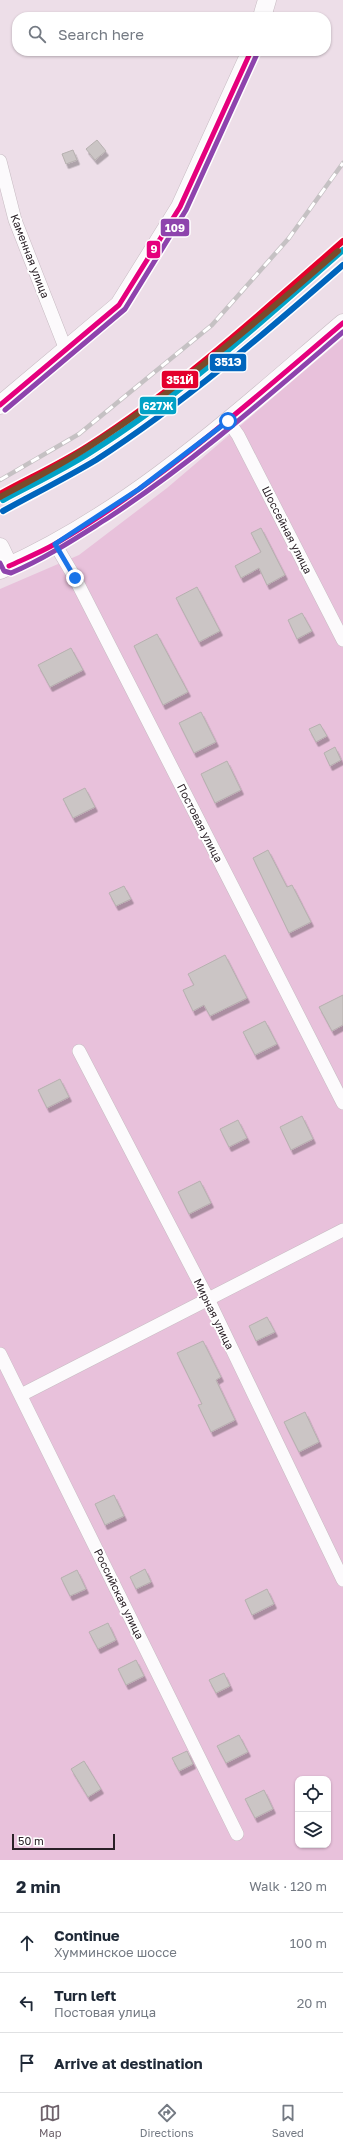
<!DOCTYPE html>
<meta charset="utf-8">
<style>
body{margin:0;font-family:"Golos Text",sans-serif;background:#f2f2f3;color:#1f2937}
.controls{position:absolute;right:12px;bottom:12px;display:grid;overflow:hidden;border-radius:8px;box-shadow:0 1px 3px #0004}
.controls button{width:36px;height:36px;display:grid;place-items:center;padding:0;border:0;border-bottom:1px solid #e0e1e3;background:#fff;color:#1f2937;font:20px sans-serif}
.scale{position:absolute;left:12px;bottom:10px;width:103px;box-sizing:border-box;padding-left:4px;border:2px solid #2a2027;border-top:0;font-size:11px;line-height:14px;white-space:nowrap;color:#2a2027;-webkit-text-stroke:3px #fff;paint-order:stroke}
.stop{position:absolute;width:12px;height:12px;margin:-9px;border:3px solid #1a73e8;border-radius:50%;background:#fff}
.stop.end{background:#1a73e8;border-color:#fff;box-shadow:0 1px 4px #0008}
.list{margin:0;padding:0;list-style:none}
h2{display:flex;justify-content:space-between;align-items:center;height:52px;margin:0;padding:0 16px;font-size:17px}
h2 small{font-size:13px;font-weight:400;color:#747a83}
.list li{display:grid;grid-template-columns:26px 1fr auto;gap:12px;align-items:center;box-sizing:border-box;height:60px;padding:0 16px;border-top:1px solid #e0e1e3}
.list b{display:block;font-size:15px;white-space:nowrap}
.list p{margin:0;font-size:13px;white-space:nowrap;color:#747a83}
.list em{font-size:13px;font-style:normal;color:#747a83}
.icon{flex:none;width:22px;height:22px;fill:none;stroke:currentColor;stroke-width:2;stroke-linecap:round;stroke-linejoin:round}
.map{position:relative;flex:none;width:343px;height:1860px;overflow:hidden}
.search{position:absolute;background:#fff;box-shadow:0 1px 3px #0004;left:12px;right:12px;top:12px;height:44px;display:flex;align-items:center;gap:10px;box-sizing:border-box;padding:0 14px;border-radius:16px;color:#747a83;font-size:15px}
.sheet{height:232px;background:#fff}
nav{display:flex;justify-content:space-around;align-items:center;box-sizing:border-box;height:56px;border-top:1px solid #e0e1e3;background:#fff;font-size:11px;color:#747a83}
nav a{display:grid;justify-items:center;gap:2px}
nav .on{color:#6e626b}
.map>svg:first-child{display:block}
.green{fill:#e8c1db;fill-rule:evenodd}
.building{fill:#cbc5c5;stroke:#b6b0af;filter:url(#shadow)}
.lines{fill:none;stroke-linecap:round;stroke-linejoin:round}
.street-casing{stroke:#c7bbc2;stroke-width:14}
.secondary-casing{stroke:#c7bbc2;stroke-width:19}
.street{stroke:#fcfafc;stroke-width:13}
.secondary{stroke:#fcfafc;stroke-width:18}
.rail-casing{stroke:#c5c1c3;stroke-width:4.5}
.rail{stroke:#fff;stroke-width:3;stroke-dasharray:9;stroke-linecap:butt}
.bus-1-casing{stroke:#fff;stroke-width:8}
.bus-2-casing{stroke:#fff;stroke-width:8}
.bus-1{stroke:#e5007d;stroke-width:5}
.bus-2{stroke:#8e44ad;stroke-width:5}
.rail-1-casing{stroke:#fff;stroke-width:9}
.rail-2-casing{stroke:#fff;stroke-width:9}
.rail-3-casing{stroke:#fff;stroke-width:9}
.rail-4-casing{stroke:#fff;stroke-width:9}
.rail-1{stroke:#e4002b;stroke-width:6}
.rail-2{stroke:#02a2c6;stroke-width:6}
.rail-3{stroke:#0065bd;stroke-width:6}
.rail-4{stroke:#7a4b2a;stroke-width:6}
.route{stroke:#1a73e8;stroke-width:5}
.labels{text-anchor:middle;stroke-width:4;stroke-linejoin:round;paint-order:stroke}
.street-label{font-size:11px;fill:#2a2027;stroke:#fff}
.line-badge{stroke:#fff;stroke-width:1.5}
.badge-label{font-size:11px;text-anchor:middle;font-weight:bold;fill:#fff}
</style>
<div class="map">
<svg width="343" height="1860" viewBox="0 0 343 1860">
<defs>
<filter id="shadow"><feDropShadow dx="2.5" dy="4.5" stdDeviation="0" flood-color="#0004"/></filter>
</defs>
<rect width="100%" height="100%" fill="#eddee8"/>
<path class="green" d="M343,338V1860H0V589L79,555L167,488ZM298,1779H328V1845H298Z"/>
<g class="building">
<polygon points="97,140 106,151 95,160 86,149"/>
<polygon points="73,150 77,160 66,164 62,154"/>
<polygon points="261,528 285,575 267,585 259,568 241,578 235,566 261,552 251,533"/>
<polygon points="197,587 220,631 199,642 176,598"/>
<polygon points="302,613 312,631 297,639 288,620"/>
<polygon points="157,634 188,692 163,705 134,646"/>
<polygon points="71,648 83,670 50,687 38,665"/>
<polygon points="201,712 216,742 194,753 179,723"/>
<polygon points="320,724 327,736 316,742 309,729"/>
<polygon points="335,747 341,760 330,766 324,753"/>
<polygon points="227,761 241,790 215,803 201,774"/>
<polygon points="85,788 95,807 73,818 63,799"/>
<polygon points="268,850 287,887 292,885 311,922 289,933 253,858"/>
<polygon points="124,886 131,899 116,906 109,893"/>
<polygon points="225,955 247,998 210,1016 204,1005 193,1011 183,990 194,985 188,974"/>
<polygon points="343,995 343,1025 332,1031 319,1007"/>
<polygon points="265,1021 277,1044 255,1055 243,1032"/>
<polygon points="60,1079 69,1097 47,1108 38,1090"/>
<polygon points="302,1116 313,1139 291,1150 280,1127"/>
<polygon points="238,1120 247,1138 229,1147 220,1129"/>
<polygon points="200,1181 211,1203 189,1214 178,1192"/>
<polygon points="267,1317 275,1332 256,1341 249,1326"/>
<polygon points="203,1341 221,1377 216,1380 235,1420 211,1432 198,1405 202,1404 177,1353"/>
<polygon points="305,1412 319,1442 299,1452 284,1422"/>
<polygon points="114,1495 124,1516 105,1525 95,1504"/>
<polygon points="145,1569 151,1582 136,1589 130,1577"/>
<polygon points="77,1570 86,1589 70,1596 61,1578"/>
<polygon points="267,1589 274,1604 252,1615 245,1600"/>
<polygon points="108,1623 116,1640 98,1649 89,1632"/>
<polygon points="136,1660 144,1676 126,1685 118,1669"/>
<polygon points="224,1673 230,1686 216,1693 209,1680"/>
<polygon points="239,1735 248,1752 226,1763 217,1746"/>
<polygon points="187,1751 193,1764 179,1771 172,1758"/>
<polygon points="84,1761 101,1789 88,1797 71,1769"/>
<polygon points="264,1790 273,1809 255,1818 245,1799"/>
</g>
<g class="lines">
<g class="street-casing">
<g id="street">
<polyline points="0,161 15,220 66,350"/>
<polyline points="228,421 238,435 343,640"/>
<polyline points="55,544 75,578 343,1103"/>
<polyline points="79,1051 208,1299 343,1580"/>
<polyline points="0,1354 237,1834"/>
<polyline points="21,1395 343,1230"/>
</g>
</g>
<g class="secondary-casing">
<g id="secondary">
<polyline points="262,17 267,0"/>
<polyline points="0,405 119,305 180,207 251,51"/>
<polyline points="0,547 9,566"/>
<path d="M0,570C130,513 236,414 343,323"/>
</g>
</g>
<use href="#street" class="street"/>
<use href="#secondary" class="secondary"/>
<g class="rail-casing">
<polyline id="rail" points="0,480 79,434 212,325 289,238 343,163"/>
</g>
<use href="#rail" class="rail"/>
<g class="bus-1-casing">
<g id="bus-1">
<polyline points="0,405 119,305 180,207 251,51"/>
<path d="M9,566C24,559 41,552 55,544C160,483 251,401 343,323"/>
</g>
</g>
<g class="bus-2-casing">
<g id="bus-2">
<polyline points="5,410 125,309 186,210 257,54"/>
<path d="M0,563L4,571L11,573C46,558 76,538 108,518C192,463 267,397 343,332"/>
</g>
</g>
<use href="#bus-1" class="bus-1"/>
<use href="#bus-2" class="bus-2"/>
<g class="rail-1-casing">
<path id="rail-1" d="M0,494C29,478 60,464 88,446C180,387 261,313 343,241"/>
</g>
<g class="rail-2-casing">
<path id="rail-2" d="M3,500C33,484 63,470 91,452C182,395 262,321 343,250"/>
</g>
<g class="rail-3-casing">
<path id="rail-3" d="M3,511C34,494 66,478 96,460C184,403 264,334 343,265"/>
</g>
<g class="rail-4-casing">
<path id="rail-4" d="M0,497C30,481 61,465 90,446C179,389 259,320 338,251"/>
</g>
<use href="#rail-1" class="rail-1"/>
<use href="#rail-2" class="rail-2"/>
<use href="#rail-3" class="rail-3"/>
<use href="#rail-4" class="rail-4"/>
</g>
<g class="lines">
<polyline class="route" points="75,578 55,544 139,489 228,421"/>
</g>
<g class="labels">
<g class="street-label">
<text transform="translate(30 256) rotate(69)" y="4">Каменная улица</text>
<text transform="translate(287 530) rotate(63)" y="4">Шоссейная улица</text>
<text transform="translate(200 823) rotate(63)" y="4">Постовая улица</text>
<text transform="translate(214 1314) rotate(64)" y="4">Мирная улица</text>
<text transform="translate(119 1594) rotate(64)" y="4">Российская улица</text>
</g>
</g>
<g class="line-badge">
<rect x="160" y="218" width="30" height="19" rx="4" fill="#8e44ad"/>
<rect x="146" y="240" width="15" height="19" rx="4" fill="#e5007d"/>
<rect x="209" y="353" width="38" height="19" rx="4" fill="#0065bd"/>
<rect x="161" y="370" width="38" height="19" rx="4" fill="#e4002b"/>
<rect x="139" y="396" width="38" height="19" rx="4" fill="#02a2c6"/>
</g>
<g class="badge-label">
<text x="175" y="232">109</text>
<text x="154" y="253">9</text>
<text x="228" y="366">351Э</text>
<text x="180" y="384">351Й</text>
<text x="158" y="410">627Ж</text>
</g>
</svg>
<div class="controls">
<button><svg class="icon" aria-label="locate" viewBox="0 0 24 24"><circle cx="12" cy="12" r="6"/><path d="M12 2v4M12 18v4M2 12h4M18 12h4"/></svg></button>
<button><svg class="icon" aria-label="layers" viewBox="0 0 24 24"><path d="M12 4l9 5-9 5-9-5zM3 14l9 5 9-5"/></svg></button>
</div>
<div class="scale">50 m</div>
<div class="stop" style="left:228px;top:421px"></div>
<div class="stop end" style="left:75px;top:578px"></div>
<div class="search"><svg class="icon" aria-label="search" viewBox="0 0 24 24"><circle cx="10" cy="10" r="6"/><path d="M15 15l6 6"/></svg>Search here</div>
</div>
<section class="sheet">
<h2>2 min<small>Walk · 120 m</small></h2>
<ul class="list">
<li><svg class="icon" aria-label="ahead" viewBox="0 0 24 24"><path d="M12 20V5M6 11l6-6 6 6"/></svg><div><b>Continue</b><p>Хумминское шоссе</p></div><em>100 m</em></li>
<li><svg class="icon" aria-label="left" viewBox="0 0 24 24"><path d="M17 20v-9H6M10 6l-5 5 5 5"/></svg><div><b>Turn left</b><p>Постовая улица</p></div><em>20 m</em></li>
<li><svg class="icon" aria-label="arrive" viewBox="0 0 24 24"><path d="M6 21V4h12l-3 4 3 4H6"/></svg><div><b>Arrive at destination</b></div></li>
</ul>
</section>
<nav>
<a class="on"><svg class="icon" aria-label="map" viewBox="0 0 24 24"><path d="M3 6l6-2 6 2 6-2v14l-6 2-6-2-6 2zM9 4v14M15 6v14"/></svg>Map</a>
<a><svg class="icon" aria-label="directions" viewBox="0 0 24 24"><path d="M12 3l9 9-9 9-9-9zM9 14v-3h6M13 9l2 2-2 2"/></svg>Directions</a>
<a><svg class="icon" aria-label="saved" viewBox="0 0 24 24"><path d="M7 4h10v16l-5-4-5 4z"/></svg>Saved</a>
</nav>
